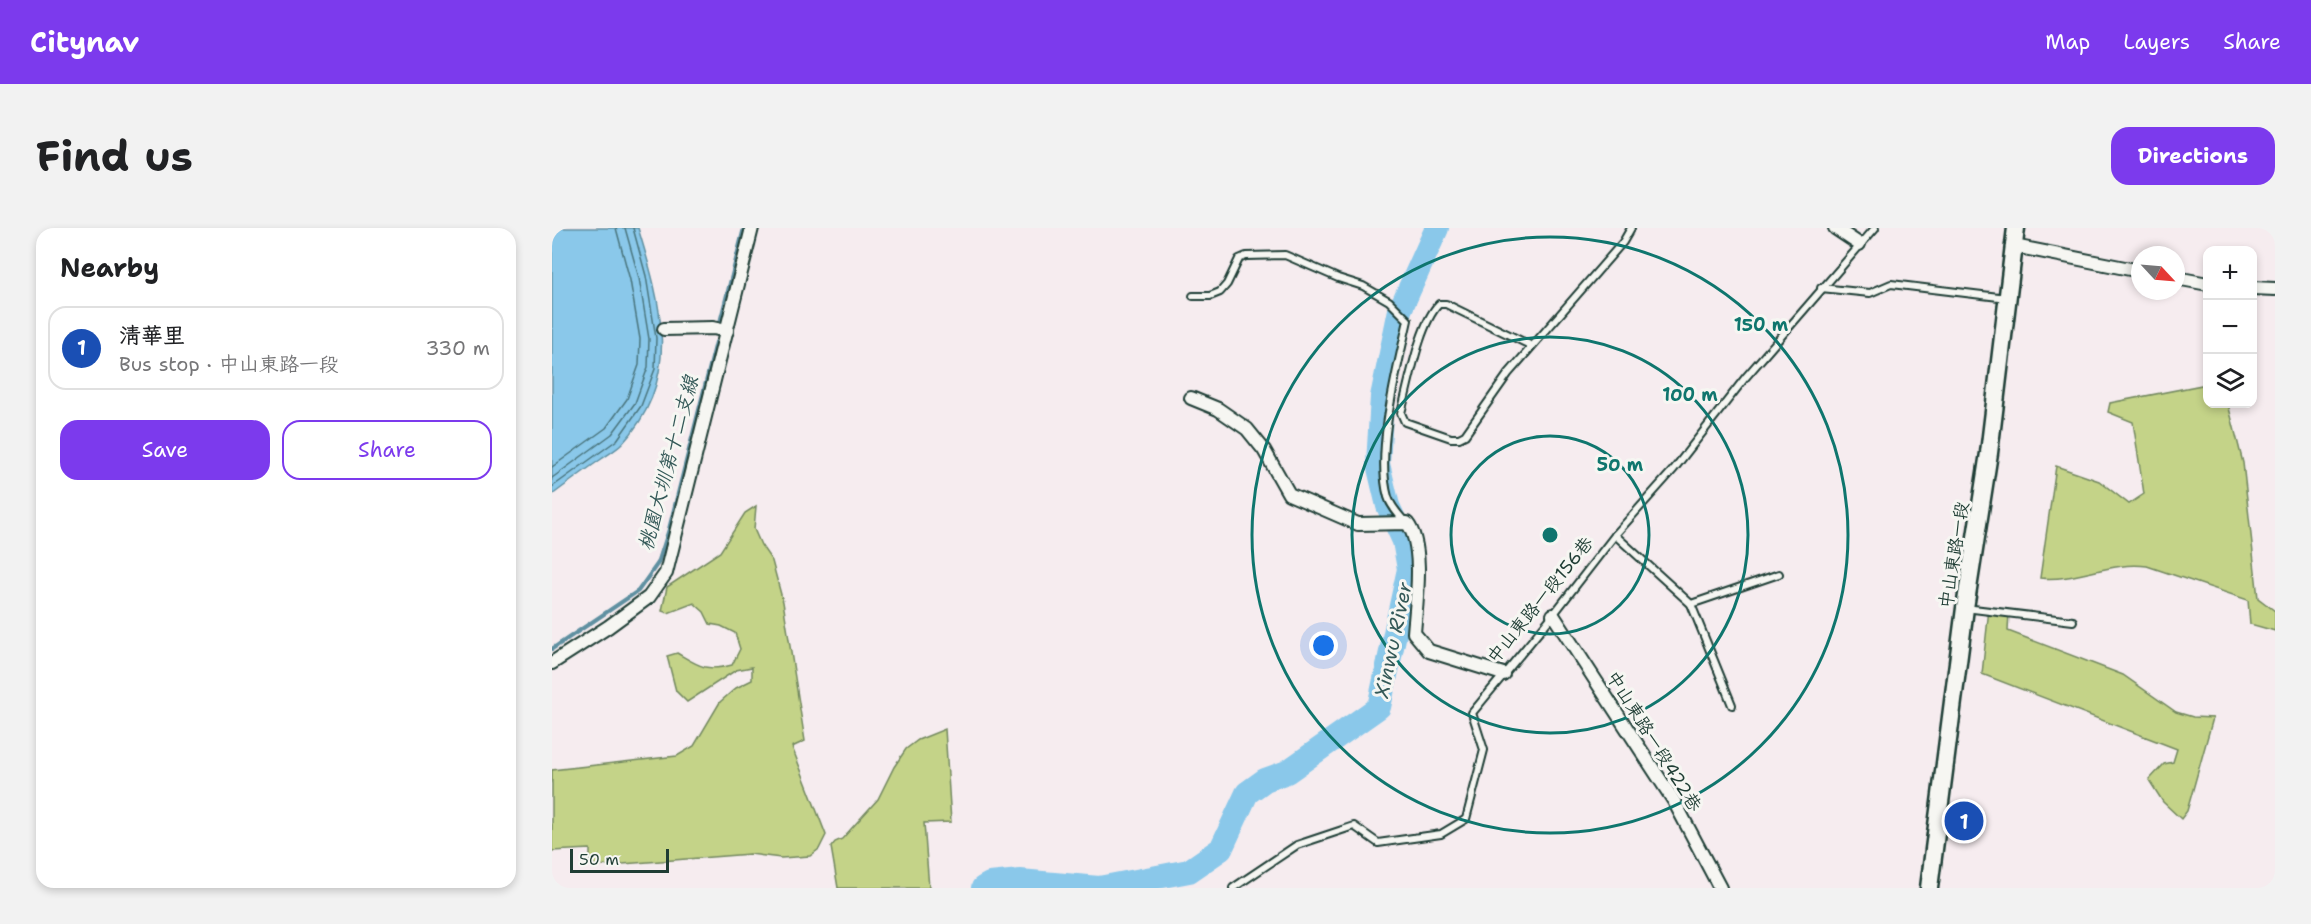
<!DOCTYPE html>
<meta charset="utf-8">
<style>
body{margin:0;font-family:"Shantell Sans","LXGW WenKai TC",sans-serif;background:#f2f2f2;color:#202124}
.controls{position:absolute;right:18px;top:18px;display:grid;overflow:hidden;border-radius:12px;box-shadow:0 3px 9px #0003}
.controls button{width:54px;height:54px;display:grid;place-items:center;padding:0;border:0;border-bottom:2px solid #e0e0e0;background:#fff;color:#202124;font:30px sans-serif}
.compass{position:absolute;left:1579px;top:18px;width:54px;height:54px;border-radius:50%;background:#fff;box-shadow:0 3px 9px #0003;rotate:116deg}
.scale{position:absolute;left:18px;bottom:15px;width:99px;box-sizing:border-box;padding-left:6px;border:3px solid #1f3d34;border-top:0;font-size:16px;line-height:21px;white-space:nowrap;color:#1f3d34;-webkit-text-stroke:4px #f6f6f2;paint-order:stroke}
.you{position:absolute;left:772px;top:418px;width:21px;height:21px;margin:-15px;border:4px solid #fff;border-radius:50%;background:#1a73e8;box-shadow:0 0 0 9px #1a73e833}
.badge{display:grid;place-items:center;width:39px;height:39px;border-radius:50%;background:#7c3aed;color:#fff;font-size:20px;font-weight:700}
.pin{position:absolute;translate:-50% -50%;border:3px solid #fff;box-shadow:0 2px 6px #0006}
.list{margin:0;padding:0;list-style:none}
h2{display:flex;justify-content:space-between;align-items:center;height:78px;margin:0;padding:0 24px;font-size:26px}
h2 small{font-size:20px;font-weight:400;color:#757577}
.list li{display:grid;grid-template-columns:39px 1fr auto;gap:18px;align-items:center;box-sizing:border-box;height:84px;margin:0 12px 12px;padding:0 12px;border:2px solid #e0e0e0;border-radius:18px}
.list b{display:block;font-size:22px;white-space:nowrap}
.list p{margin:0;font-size:20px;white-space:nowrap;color:#757577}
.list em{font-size:20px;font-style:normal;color:#757577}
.actions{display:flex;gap:12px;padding:18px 24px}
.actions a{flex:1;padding:14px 0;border:2px solid #7c3aed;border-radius:18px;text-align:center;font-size:21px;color:#7c3aed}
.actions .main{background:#7c3aed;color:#fff}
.icon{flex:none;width:33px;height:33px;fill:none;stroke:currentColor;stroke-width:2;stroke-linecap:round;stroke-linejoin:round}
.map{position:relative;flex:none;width:1723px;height:660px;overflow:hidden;border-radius:18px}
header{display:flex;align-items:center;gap:36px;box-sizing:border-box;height:84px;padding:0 30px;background:#7c3aed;color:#fff}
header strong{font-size:28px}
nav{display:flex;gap:33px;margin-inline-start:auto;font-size:21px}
.intro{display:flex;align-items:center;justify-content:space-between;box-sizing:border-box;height:144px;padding:0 36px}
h1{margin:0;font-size:42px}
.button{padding:15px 27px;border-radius:18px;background:#7c3aed;color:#fff;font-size:21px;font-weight:700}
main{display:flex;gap:36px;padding:0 36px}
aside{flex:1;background:#fff;border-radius:18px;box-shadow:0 3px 9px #0003}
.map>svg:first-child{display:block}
.green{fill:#c4d388;stroke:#72885e;stroke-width:1.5}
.water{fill:#8ac8ea;stroke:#5f90a1;stroke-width:1.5}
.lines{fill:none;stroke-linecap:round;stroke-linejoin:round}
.shore{stroke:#4a757d;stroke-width:1.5}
.stream{stroke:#5f90a1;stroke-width:4}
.river{stroke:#8ac8ea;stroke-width:24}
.lane-casing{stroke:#1f3d34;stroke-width:10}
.street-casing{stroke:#1f3d34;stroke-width:16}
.secondary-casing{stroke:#1f3d34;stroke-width:21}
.lane{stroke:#f6f6f2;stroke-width:6}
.street{stroke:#f6f6f2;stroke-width:12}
.secondary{stroke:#f6f6f2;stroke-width:16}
.ring{fill:none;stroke:#0f766e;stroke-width:3}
.labels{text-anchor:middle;stroke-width:6;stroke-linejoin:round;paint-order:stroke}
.street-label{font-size:18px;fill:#1f3d34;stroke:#f6f6f2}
.water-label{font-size:20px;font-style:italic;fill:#345958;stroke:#f6f6f2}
.centre{fill:#0f766e;stroke:#f6f6f2;stroke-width:3}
.ring-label{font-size:18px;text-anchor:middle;font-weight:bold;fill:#0f766e;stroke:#f6f6f2;stroke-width:6;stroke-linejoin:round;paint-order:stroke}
</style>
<header>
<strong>Citynav</strong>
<nav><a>Map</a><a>Layers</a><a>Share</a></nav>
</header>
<div class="intro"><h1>Find us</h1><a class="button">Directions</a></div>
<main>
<aside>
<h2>Nearby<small></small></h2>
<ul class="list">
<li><span class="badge" style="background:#1a4fb4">1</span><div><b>清華里</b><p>Bus stop · 中山東路一段</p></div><em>330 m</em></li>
</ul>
<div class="actions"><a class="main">Save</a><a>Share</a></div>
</aside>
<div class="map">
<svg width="1723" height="660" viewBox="0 0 1723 660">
<rect width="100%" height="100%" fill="#f6ecef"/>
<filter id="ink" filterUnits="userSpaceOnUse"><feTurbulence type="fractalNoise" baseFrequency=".0167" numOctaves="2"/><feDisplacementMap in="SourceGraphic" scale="12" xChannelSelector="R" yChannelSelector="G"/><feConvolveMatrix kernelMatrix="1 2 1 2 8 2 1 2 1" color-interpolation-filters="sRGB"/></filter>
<g filter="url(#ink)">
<g class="green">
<path d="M1655,156L1656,176H1676L1691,235L1706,370L1723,383V403L1698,396L1696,372L1595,338C1558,333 1524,354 1488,350L1504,238L1547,253L1577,276L1592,266L1581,194L1556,184L1558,175Z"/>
<path d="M204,278L202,301L209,317L220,333L231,374L253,513L240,519L274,607L267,621L258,628L229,630L198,626L45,638L38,633V621L0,623V542L125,528L142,518L168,474L184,460L200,452V439L184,442L135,474L124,463L115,428L125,425C147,438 153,444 180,437L188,421L183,405L169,398L158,396L152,384L142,375L116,385L110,383L115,359L168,324L193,285Z"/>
<polygon points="1437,381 1457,384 1456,403 1571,447 1624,484 1641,489 1661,490 1635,583 1629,591 1611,574 1597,552 1612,536 1621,534 1625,521 1430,446"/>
<polygon points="393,501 399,594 372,595 377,660 286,660 279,619 283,614 290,611 326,571 342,539 354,521 366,512"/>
</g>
<path class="water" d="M0,0H86C109,75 131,151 70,216C64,222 55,227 48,232C32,243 16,255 0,267Z"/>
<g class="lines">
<g class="shore">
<polyline points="0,239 54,200 75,171 87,137 88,111 78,52 64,0"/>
<polyline points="0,250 60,206 83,175 96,139 97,111 87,50 73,0"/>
<polyline points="0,259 65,212 89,178 103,141 104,110 94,48 81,0"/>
</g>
<g class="stream">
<polyline points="167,98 192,0"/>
<polyline points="0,421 86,363 106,335 117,301 164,114"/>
</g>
<polyline class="river" points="431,660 438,656 468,653 547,660 637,643 669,621 695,565 713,552 735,544 827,479 857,341 852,313 836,278 826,236 830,169 848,82 885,0"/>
<g class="lane-casing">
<g id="lane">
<polyline points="1269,60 1318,65 1339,56 1455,70"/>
<path d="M641,68H658L668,64L675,56L687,31L694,28L733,27L786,50L811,58L837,73L856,92C846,138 823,224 836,269C839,279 847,287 854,295"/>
<path d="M980,118L894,76H887C867,96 857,156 849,185L853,194L899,210H907L913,207L956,146L1071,14L1079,0"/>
<polyline points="1063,307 1139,376 1180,477"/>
<polyline points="1139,376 1227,346"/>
<polyline points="1413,380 1521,393"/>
<polyline points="681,660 745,617 802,598 826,615 889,606 914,591 932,522 920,485 1001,387 1063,307 1122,241 1193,150 1323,0"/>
</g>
</g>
<g class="street-casing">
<g id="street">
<polyline points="1283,0 1307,16"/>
<polyline points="1462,18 1588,43"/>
<polyline points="1624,50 1656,56"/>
<polyline points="1700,60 1723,61"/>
<polyline points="112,101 161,100 175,103"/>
<path d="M639,170L666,181L695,201L712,222L737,266L806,296L855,295C873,317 864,377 862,405L877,423L951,446"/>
<polyline points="1001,387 1122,573 1168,660"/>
<polyline points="0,435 56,399 97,369 114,345 200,0"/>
</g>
</g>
<g class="secondary-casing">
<polyline id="secondary" points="1377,660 1413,380 1437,225 1464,0"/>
</g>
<use href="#lane" class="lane"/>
<use href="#street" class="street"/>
<use href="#secondary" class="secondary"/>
</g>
</g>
<g class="ring">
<circle cx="998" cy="307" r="99"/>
<circle cx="998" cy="307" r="198"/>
<circle cx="998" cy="307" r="298"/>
</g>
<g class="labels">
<g class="street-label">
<text transform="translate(1402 327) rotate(-81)" y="6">中山東路一段</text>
<text transform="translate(988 372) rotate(-51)" y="6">中山東路一段156巷</text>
<text transform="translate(1102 513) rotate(58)" y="6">中山東路一段422巷</text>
</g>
<g class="water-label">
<text transform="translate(116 235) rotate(-75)" y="7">桃園大圳第十二支線</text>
<text transform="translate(841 412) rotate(-78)" y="7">Xinwu River</text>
</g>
</g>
<circle cx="998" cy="307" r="9" class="centre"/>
<g class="ring-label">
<text x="1209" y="103">150 m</text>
<text x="1138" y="173">100 m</text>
<text x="1068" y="243">50 m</text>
</g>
</svg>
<div class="controls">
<button>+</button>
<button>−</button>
<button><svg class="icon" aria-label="layers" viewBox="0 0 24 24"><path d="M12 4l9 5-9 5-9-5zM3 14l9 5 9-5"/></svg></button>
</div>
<svg class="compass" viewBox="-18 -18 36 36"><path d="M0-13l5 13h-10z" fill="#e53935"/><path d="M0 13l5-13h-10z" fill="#757577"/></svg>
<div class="scale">50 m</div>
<div class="you"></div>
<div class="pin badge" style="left:1412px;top:593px;background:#1a4fb4">1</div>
</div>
</main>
